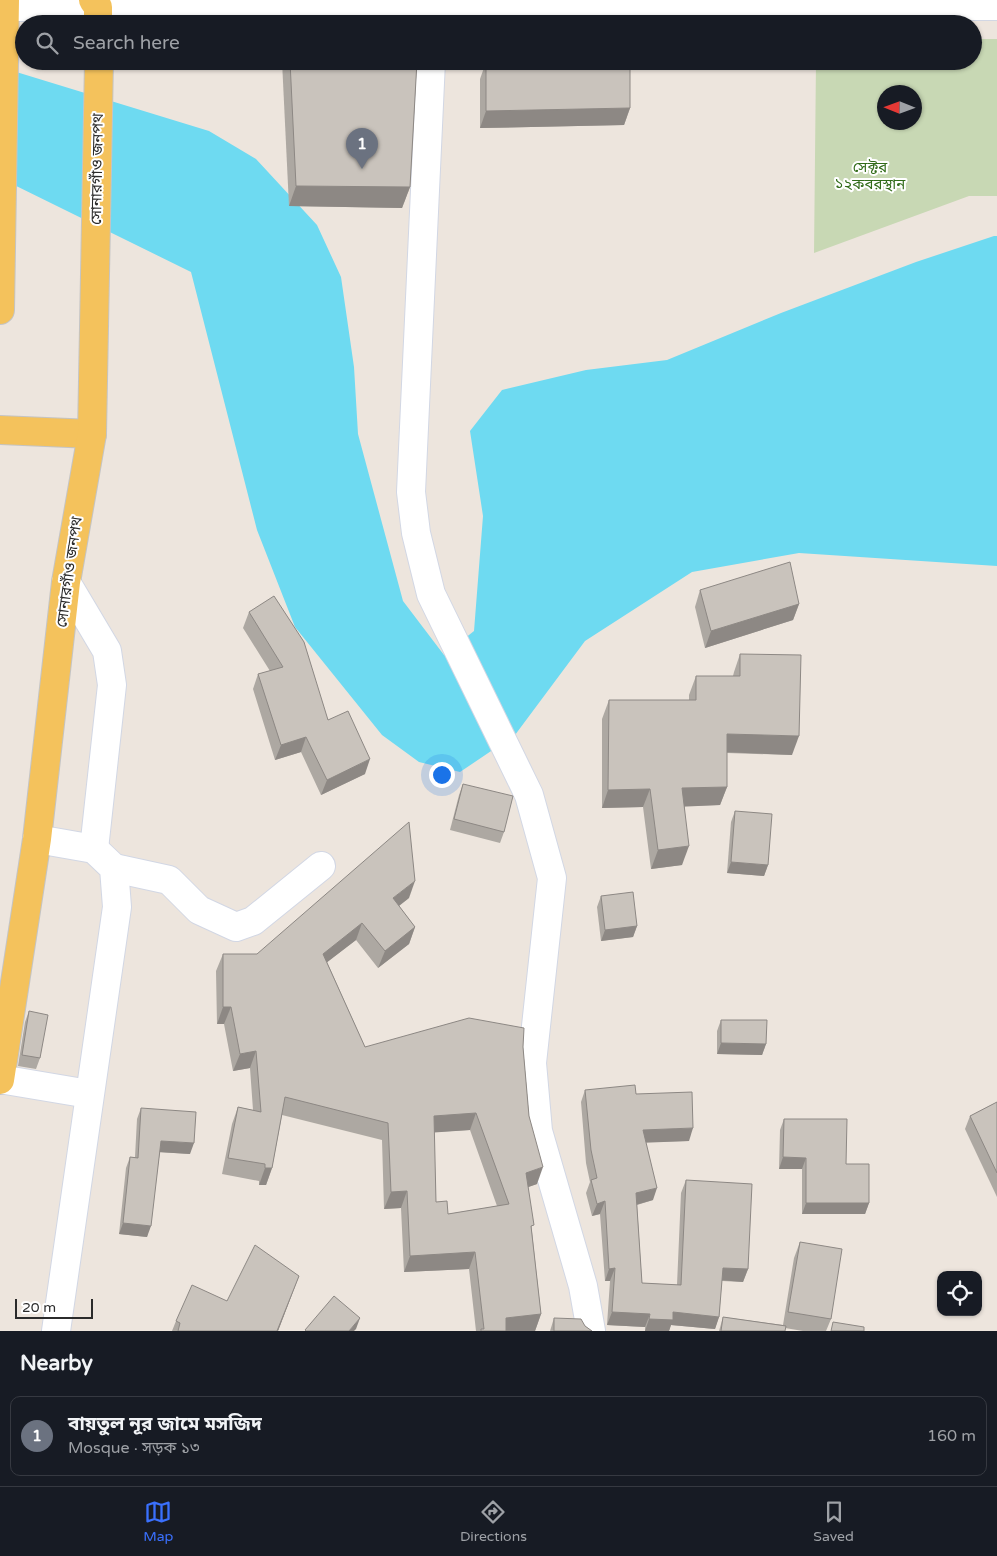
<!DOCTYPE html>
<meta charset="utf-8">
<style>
body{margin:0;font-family:"Varela Round","Noto Sans Bengali",sans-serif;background:#20242c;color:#f1f3f6}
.controls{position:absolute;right:15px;bottom:15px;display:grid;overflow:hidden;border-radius:10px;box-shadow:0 1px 4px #0004}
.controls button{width:45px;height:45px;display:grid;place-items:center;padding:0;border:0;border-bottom:1px solid #363941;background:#171b24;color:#f1f3f6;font:25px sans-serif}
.compass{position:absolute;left:877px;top:85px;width:45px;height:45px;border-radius:50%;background:#171b24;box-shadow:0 1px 4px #0004;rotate:271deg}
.scale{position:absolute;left:15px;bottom:12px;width:78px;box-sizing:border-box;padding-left:5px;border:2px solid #2b2b2b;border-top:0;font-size:14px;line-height:18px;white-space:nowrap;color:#2b2b2b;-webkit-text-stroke:4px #fff;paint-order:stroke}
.you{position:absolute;left:441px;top:774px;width:18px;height:18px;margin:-12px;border:4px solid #fff;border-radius:50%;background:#1a73e8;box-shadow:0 0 0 8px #1a73e833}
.badge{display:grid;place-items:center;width:32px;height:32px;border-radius:50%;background:#3a70fd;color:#fff;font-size:16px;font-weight:700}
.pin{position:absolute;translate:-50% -41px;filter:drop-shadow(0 1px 2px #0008)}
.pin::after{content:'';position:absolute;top:26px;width:18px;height:15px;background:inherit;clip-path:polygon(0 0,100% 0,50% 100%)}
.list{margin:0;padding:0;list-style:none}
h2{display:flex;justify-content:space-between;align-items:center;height:65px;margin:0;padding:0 20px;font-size:21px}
h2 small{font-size:16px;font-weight:400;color:#9ea1a6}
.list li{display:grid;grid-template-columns:32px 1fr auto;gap:15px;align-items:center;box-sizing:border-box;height:80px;margin:0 10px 10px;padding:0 10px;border:1px solid #363941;border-radius:10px}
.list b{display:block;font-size:19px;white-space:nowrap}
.list p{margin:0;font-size:16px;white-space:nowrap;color:#9ea1a6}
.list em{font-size:16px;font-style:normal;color:#9ea1a6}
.icon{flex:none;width:28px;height:28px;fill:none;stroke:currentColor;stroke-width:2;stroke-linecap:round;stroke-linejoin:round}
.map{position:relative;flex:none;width:997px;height:1331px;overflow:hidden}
.search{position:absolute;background:#171b24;box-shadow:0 1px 4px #0004;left:15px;right:15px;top:15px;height:55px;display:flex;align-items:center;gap:12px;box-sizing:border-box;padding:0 18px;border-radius:28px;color:#9ea1a6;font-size:19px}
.sheet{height:155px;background:#171b24}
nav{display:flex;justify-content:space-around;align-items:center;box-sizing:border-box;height:70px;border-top:1px solid #363941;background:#171b24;font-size:14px;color:#9ea1a6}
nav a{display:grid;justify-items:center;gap:2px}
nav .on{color:#3a70fd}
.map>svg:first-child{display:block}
.cemetery{fill:#c8d8b4;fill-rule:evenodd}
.water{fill:#6edaf1}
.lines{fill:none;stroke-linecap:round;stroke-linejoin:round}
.minor-casing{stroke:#d2d7e4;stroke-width:30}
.major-casing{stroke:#c4c4c4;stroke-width:30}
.minor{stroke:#fff;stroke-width:28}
.major{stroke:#f4c25c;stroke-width:28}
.wall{fill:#ada8a2;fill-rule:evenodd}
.shaded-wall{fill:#8d8884}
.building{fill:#c9c3bc;stroke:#8d8884;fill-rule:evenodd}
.labels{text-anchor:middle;stroke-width:4;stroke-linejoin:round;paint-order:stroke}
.park-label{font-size:15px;fill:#316b19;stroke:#fff}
.street-label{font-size:15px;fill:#2b2b2b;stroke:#fff}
</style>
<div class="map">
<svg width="997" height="1331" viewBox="0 0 997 1331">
<rect width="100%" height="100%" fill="#ede5dd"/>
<path class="cemetery" d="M973,39H997V196H969L814,253L816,61H973ZM884,92H914V122H884Z"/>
<polygon class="water" points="0,67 209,131 256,159 317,225 341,277 354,367 358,434 403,601 444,655 474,631 483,516 470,431 502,390 586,370 667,360 781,313 916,262 994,236 997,236 997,566 799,553 692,572 585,641 515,735 460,772 419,762 382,735 295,627 257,530 191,272 0,178"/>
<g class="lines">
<g class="minor-casing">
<g id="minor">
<polyline points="0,7 997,6"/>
<polyline points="431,61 411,492 416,533 431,594 529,795 552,878 532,1063 538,1131 583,1286 591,1331"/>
<polyline points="66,582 107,651 112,685 94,849"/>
<polyline points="37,839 94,849 114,868 117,907 56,1331"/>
<polyline points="114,868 169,880 199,910 236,927 253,921 321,866"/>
<polyline points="0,1079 89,1094"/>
</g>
</g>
<g class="major-casing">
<g id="major">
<polyline points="93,0 98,7 98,24"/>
<polyline points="0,310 5,0"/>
<polyline points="0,430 92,434"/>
<polyline points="0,1080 37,839 66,582 92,434 99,61"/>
</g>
</g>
<use href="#minor" class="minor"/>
<use href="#major" class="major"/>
</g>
<g class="wall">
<polygon points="282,61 417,61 410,187 402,208 289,206"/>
<polygon points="486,62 630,108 624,125 480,128 480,79"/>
<polygon points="700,590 799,604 793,620 705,648 695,607"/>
<polygon points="249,612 328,720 365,774 321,795 301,752 275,760 253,689 258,674 270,671 243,628"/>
<polygon points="740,654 792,755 727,753 727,787 720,805 685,806 682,865 651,869 643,807 602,808 602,719 609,700 689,700 689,695 696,676 733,676 734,672"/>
<polygon points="463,784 504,832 500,843 450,830 459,795"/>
<polygon points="735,811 768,865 764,876 727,873 731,822"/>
<polygon points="601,896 637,926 633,937 601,941 597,907"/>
<path d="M409,898L399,906L415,927L409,944L378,968L356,940L327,962L365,1047H523L529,1116L537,1184L528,1187L532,1232L541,1314L535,1331H476L469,1269L404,1272L401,1208L384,1209L382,1140L282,1115L272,1168L266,1185H259V1181L222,1174L232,1124L238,1107L253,1110L250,1068L233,1071L224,1024H217L216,971L223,954H257ZM470,1130L497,1206L448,1214L436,1202L434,1132Z"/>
<polygon points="29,1011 40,1058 36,1069 18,1066 25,1022"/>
<polygon points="721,1020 766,1044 762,1055 717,1054 717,1031"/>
<polygon points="585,1090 636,1094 689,1141 646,1142 653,1200 637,1205 642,1283 677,1285 681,1193 686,1180 748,1269 743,1282 722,1281 719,1317 715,1329 671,1325 669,1331 645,1331 645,1327 607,1325 610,1281 605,1281 600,1214 592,1216 586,1193 590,1182 586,1163 581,1102"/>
<polygon points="997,1102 997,1197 965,1129 970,1116"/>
<polygon points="141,1108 190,1154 160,1152 147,1237 119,1234 126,1168 130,1157 135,1157 137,1119"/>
<polygon points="784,1119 846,1164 869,1203 865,1214 802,1214 802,1169 779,1169 780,1130"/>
<polygon points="800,1242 831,1319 826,1331 803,1331 785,1328 785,1331 719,1331 723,1317 783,1325 794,1258"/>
<polygon points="299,1276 278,1331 172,1331 176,1321 227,1301"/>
<polygon points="554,1318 585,1326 592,1331 550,1331"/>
</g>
<g class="shaded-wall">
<polygon points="630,108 624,125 480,128 486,111"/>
<polygon points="296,186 410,187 402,208 289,206"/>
<polygon points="799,604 793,620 705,648 711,631"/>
<polygon points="727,734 799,736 792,755 720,752"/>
<polygon points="306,737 301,752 275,760 281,745"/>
<polygon points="370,759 365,774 321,795 327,780"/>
<polygon points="727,787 720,805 676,807 682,788"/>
<polygon points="650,789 643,807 602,808 608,790"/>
<polygon points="689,846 682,865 651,869 658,850"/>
<polygon points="731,862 768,865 764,876 727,873"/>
<polygon points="415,881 409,898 387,915 393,898"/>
<polygon points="362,923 356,940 317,970 323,954"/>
<polygon points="637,926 633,937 601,941 605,930"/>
<polygon points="415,927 409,944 378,968 385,951"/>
<polygon points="223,1007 231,1007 224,1024 217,1024"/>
<polygon points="721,1043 766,1044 762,1055 717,1054"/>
<polygon points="256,1051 250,1068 233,1071 240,1054"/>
<polygon points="476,1113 470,1130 427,1133 434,1116"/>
<polygon points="693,1128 689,1141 638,1143 643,1130"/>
<polygon points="161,1141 194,1143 190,1154 157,1152"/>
<polygon points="783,1157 806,1158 802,1169 779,1169"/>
<polygon points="543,1167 537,1184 520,1190 526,1173"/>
<polygon points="265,1168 272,1168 266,1185 259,1185"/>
<polygon points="657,1188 653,1200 632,1206 636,1193"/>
<polygon points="407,1191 401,1208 384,1209 391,1192"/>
<polygon points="605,1201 600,1214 592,1216 597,1204"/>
<polygon points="806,1203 869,1203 865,1214 802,1214"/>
<polygon points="123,1223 151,1226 147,1237 119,1234"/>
<polygon points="475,1252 469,1269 404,1272 410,1256"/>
<polygon points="615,1268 610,1281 605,1281 609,1269"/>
<polygon points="723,1268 748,1269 743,1282 719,1280"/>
<polygon points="299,1276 278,1331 277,1331"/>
<polygon points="612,1312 650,1314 645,1327 607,1325"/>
<polygon points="673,1312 719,1317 715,1329 671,1325 669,1331 645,1331 649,1319"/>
<polygon points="541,1314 535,1331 501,1331 506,1318"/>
<polygon points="360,1318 356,1329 354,1331 349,1331"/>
</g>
<g class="building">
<polygon points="290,61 417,61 410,187 296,186"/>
<polygon points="533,61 630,61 630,108 486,111 486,62"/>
<polygon points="790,562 799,604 711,631 700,590"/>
<polygon points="274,596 304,642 328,720 348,711 370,759 327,780 306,737 281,745 258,674 283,667 249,612"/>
<polygon points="740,654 801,655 799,736 727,734 727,787 682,788 689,846 658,850 650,789 608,790 609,700 696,700 696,676 740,676"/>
<polygon points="463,784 513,796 504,832 454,819"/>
<polygon points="735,811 772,814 768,865 731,862"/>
<path d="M409,822L415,881L393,898L415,927L385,951L362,923L323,954L365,1047L469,1018L524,1028L523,1047L529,1116L543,1167L526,1173L534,1225L531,1226L541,1314L506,1318V1331H481V1329H484L475,1252L410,1256L407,1191L391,1192L388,1123L285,1097L272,1168H265V1164L228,1158L238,1107L261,1112L256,1051L240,1054L231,1007H223V954H257ZM476,1113L509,1204L448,1214L447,1201L436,1202L434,1116Z"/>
<polygon points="633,892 637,926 605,930 601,896"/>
<polygon points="29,1011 48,1015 40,1058 22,1055"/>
<polygon points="721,1020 767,1020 766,1044 721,1043"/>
<polygon points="635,1085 636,1094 692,1092 693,1128 643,1130 657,1188 636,1193 642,1283 681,1285 686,1180 752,1184 748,1269 723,1268 719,1317 673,1312 673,1320 649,1319 650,1314 612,1312 615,1268 609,1269 605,1201 597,1204 591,1180 597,1178 591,1150 585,1090"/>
<polygon points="997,1102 997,1173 970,1116"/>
<polygon points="141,1108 196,1112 194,1143 161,1141 151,1226 123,1223 130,1157 138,1158"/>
<polygon points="784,1119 847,1119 846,1164 869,1164 869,1203 806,1203 806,1158 783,1157"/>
<polygon points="800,1242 842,1249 831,1319 788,1312"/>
<polygon points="255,1245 299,1276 277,1331 178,1331 180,1323 176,1321 192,1285 227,1301"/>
<polygon points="334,1296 360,1318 349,1331 306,1331 305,1330"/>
<polygon points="723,1317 786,1326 785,1331 721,1331"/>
<polygon points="554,1318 581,1319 585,1326 592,1331 554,1331"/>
<polygon points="833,1322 864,1327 864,1331 831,1331"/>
</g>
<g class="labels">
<g class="park-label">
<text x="870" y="172">সেক্টর<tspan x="870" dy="17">১২কবরস্থান</tspan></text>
</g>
<g class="street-label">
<text transform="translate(97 169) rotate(-89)" y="5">সোনারগাঁও জনপথ</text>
<text transform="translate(69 572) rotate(-82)" y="5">সোনারগাঁও জনপথ</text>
</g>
</g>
</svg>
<div class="controls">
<button><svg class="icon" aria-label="locate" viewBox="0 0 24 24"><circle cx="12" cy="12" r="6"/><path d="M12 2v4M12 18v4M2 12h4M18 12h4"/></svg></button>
</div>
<svg class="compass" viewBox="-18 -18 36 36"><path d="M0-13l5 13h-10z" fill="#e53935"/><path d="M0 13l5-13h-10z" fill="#9ea1a6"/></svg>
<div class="scale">20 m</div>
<div class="you"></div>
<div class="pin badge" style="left:362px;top:169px;background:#6b7280">1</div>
<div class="search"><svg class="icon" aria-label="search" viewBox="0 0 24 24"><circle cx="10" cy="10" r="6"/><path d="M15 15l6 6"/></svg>Search here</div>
</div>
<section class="sheet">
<h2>Nearby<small></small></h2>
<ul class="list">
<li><span class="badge" style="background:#6b7280">1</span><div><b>বায়তুল নূর জামে মসজিদ</b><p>Mosque · সড়ক ১৩</p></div><em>160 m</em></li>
</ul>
</section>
<nav>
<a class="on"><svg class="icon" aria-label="map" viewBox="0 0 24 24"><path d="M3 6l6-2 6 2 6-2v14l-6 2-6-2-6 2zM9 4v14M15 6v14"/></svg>Map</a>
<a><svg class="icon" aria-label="directions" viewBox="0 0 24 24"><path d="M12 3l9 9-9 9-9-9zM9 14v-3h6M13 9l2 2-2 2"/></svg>Directions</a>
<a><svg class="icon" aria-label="saved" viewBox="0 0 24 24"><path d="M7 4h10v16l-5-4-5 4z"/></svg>Saved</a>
</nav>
